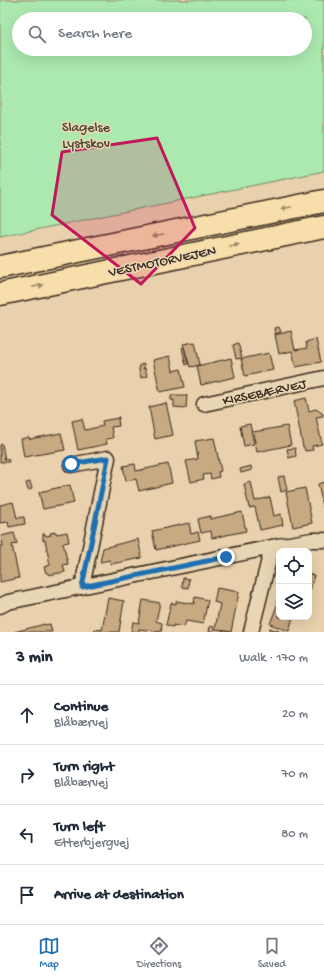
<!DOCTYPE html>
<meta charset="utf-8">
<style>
body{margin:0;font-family:"Gochi Hand",sans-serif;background:#f2f2f3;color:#1f2937}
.controls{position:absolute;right:12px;bottom:12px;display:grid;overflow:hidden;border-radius:8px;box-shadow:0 4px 16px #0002}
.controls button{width:36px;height:36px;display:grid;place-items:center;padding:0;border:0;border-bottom:1px solid #e0e1e3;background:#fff;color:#1f2937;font:20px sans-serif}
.stop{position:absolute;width:12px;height:12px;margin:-9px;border:3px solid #1f6fb2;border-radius:50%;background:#fff}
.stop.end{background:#1f6fb2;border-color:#fff;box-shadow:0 1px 4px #0008}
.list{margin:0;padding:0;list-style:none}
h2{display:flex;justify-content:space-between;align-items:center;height:52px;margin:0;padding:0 16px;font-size:17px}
h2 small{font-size:13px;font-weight:400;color:#747a83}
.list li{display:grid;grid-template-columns:26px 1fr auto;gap:12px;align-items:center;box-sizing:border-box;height:60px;padding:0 16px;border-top:1px solid #e0e1e3}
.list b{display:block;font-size:15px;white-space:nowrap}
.list p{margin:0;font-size:13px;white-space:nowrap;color:#747a83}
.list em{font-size:13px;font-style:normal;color:#747a83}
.icon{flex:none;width:22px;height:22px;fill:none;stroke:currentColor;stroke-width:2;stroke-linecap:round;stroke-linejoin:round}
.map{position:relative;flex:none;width:324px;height:632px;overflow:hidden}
.search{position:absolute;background:#fff;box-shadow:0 4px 16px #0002;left:12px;right:12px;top:12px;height:44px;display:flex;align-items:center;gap:10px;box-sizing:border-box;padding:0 14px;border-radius:22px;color:#747a83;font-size:15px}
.sheet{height:292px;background:#fff}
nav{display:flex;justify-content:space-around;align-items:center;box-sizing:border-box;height:56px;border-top:1px solid #e0e1e3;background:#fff;font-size:11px;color:#747a83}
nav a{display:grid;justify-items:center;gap:2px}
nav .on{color:#1f6fb2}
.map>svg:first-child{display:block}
.green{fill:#ace9af;stroke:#748a66;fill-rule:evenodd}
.building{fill:#c7a982;stroke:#3b2a1e}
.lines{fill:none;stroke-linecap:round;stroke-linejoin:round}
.minor-casing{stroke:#3b2a1e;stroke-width:17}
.motorway-casing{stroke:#3b2a1e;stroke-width:25}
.minor{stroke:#e9d6b4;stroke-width:14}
.motorway{stroke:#f8deab;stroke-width:22}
.oneway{fill:#9a8464}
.route{stroke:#1f6fb2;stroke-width:5}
.marked{fill:#c2185b;fill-opacity:0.2;stroke:#c2185b;stroke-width:3;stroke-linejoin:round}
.labels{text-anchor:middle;stroke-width:3;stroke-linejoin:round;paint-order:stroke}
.park-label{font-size:14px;fill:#4c4734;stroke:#e9d6b4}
.street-label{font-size:14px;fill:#3b2a1e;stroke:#e9d6b4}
</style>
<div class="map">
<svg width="324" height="632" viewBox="0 0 324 632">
<rect width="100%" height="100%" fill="#e8d1ac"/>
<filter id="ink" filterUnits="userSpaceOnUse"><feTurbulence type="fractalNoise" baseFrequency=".025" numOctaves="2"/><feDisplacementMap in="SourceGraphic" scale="8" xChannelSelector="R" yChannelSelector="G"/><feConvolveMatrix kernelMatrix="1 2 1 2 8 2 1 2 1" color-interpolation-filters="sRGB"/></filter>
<g filter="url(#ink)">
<path class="green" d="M0,0H324V171L0,237ZM19,19H305V49H19Z"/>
<g class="building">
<polygon points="279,327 281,332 275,334 274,328"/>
<polygon points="291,331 295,350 307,348 306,342 316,339 321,362 296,367 292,351 279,354 275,335"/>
<polygon points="195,342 200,365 190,367 183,344"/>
<polygon points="238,343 242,358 236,359 233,345"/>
<polygon points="184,347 188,364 186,365 182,348"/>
<polygon points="269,353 273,370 245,376 241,359"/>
<polygon points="170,356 173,371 181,369 185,387 160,392 153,360"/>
<polygon points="231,358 235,377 201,385 197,366"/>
<polygon points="144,364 144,367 143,369 145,368 147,376 141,378 139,370 140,365"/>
<polygon points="171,395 187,395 186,408 174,407 174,400 171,400"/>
<polygon points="306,398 309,411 316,409 323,414 323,416 316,417 322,444 312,446 313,450 305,451 304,447 303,447 294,401"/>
<polygon points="166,403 173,435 155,439 149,407"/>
<polygon points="118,417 119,417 119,419 118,419 119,426 111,427 113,438 106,439 107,444 78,450 72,421 82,419 85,430 103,426 102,421 118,418"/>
<polygon points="250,424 254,444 244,446 240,426"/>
<polygon points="287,426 291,445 257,452 253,432"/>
<polygon points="61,433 65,450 24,457 21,439 29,437 30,440 30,439"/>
<polygon points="214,438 221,471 218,472 219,477 211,479 210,474 203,475 204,479 191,482 186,461 198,459 195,441"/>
<polygon points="2,444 5,460 8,459 9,462 0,462 0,445"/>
<polygon points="295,448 296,456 289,458 287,449"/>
<polygon points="135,464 136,471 168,464 172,483 139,491 136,479 126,481 123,466"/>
<polygon points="251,466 252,470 241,473 240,469"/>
<polygon points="284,476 287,490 281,492 278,477"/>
<polygon points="30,482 32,489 28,490 26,483"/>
<polygon points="251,482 255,501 270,497 274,516 281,514 283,525 260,530 255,507 249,508 244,484"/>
<polygon points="324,482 324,511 318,484"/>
<polygon points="70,485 74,503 43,509 39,492"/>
<polygon points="305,488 312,523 293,527 286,492"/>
<polygon points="13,502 17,518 24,517 25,524 9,527 8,522 0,523 0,505"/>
<polygon points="242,512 246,531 212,538 211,531 201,533 198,519 210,516 210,519"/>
<polygon points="189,523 191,534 198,532 200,540 156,550 152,531"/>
<polygon points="56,532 57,534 67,532 69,542 63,543 68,564 63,565 65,572 49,575 48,573 46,573 44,567 50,565 45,540 43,541 43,534 45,534 46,536 51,535 50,533"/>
<polygon points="14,533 17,544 12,545 19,578 0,582 0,546 3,546 1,536"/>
<polygon points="138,539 142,558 111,564 110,560 100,562 103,548"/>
<polygon points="309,574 314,575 310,591 309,591"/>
<polygon points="183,578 189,579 188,588 182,587"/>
<polygon points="217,588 239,592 231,632 215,629 220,604 214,602"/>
<polygon points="195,597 208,600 203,624 186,621 184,627 173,625 173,627 166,625 171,603 176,604 176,601 194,604"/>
<polygon points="278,597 279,617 293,617 289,631 270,624 278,603 276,603"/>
<polygon points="108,598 124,601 119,632 94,632 95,629 102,630"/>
<polygon points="143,600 160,603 156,621 162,623 161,632 139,629 139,632 131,632 133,622 139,623"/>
<polygon points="45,624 45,625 50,624 52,632 14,632"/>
<polygon points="210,626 214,627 214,632 209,632"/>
<polygon points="270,628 281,632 268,632"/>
</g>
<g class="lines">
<g class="minor-casing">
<g id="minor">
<polyline points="204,404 324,378"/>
<polyline points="71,465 108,458 82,587"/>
<polyline points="0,606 8,602 272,547 312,540 324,540"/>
<polyline points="251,632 272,547"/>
</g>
</g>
<g class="motorway-casing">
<g id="motorway">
<polyline points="0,267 324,201"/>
<polyline points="0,294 324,227"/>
</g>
</g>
<use href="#minor" class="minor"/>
<use href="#motorway" class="motorway"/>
</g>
<defs><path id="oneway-solid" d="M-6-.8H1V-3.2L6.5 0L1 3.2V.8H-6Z"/></defs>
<g class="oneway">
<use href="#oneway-solid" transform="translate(286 208) rotate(168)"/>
<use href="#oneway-solid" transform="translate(158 235) rotate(168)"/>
<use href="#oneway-solid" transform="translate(234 245) rotate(-12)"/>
<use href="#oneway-solid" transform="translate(38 286) rotate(-12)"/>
</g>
</g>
<g class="lines" filter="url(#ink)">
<polyline class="route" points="71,464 108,458 82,587 226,557"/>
</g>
<path class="marked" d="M157,138L195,228L141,284L52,215L62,152Z"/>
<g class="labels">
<g class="park-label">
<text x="86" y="131">Slagelse<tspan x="86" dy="16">Lystskov</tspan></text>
</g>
<g class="street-label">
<text transform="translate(162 260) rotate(-12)" y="5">VESTMOTORVEJEN</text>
<text transform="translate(264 391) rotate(-12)" y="5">KIRSEBÆRVEJ</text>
</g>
</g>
</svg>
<div class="controls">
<button><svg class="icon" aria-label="locate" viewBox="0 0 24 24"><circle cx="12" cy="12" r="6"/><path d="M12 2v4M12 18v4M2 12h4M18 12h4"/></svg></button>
<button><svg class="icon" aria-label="layers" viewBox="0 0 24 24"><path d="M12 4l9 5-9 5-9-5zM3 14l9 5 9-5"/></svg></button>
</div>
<div class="stop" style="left:71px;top:464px"></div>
<div class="stop end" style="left:226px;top:557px"></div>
<div class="search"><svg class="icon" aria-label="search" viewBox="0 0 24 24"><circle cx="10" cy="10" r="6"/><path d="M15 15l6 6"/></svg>Search here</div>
</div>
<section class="sheet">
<h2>3 min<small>Walk · 170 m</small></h2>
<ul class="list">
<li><svg class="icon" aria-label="ahead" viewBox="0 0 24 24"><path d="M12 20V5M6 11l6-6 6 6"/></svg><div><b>Continue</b><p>Blåbærvej</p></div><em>20 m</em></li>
<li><svg class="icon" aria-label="right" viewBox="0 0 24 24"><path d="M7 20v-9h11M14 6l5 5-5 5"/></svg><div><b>Turn right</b><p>Blåbærvej</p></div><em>70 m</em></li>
<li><svg class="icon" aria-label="left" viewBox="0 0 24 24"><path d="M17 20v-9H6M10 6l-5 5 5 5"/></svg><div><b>Turn left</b><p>Etterbjergvej</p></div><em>80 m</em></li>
<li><svg class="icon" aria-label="arrive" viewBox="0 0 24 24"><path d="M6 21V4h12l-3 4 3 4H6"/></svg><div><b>Arrive at destination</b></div></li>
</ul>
</section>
<nav>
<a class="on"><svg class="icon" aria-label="map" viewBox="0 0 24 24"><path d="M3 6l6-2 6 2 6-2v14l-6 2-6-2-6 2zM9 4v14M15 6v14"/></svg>Map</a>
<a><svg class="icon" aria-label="directions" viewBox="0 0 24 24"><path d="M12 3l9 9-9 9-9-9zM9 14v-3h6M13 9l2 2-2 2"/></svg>Directions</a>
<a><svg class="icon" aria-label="saved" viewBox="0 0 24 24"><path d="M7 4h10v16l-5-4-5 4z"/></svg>Saved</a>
</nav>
